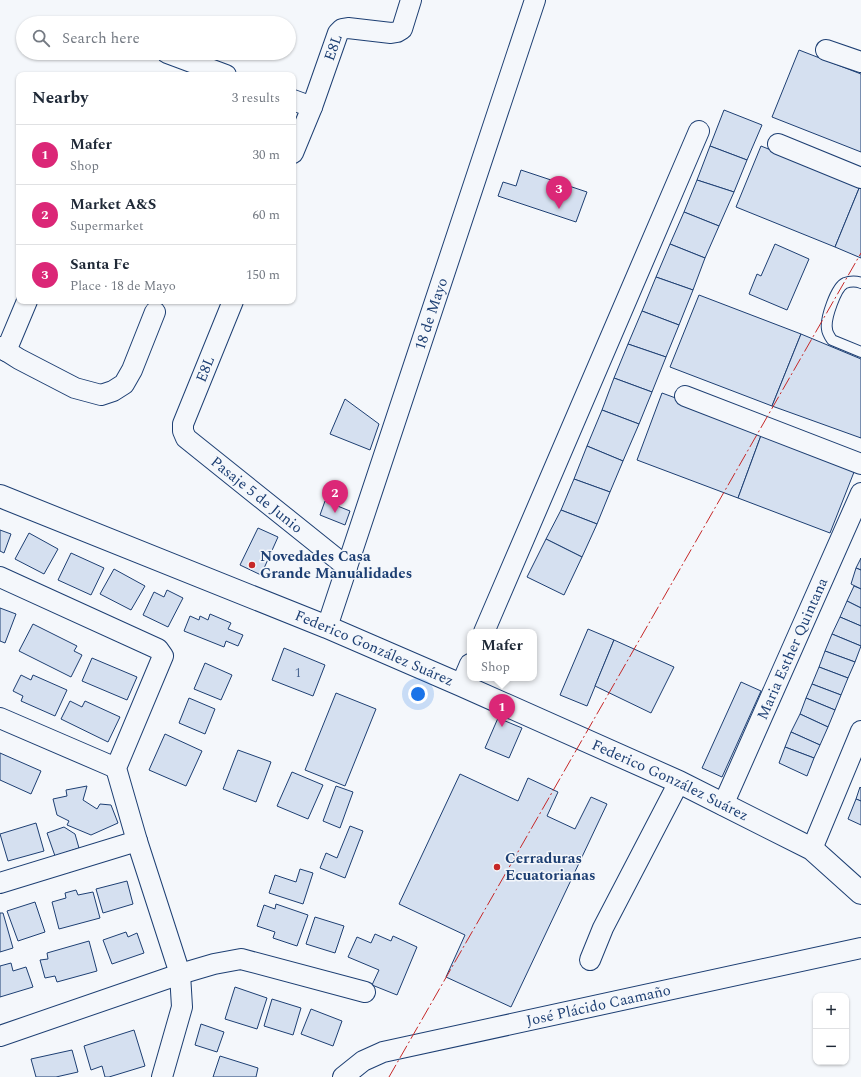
<!DOCTYPE html>
<meta charset="utf-8">
<style>
body{margin:0;font-family:Spectral,serif;background:#f6f6f7;color:#1f2937}
.controls{position:absolute;right:12px;bottom:12px;display:grid;overflow:hidden;border-radius:8px;box-shadow:0 1px 3px #0004}
.controls button{width:36px;height:36px;display:grid;place-items:center;padding:0;border:0;border-bottom:1px solid #e0e1e3;background:#fff;color:#1f2937;font:20px sans-serif}
.you{position:absolute;left:418px;top:694px;width:14px;height:14px;margin:-10px;border:3px solid #fff;border-radius:50%;background:#1a73e8;box-shadow:0 0 0 6px #1a73e833}
.badge{display:grid;place-items:center;width:26px;height:26px;border-radius:50%;background:#db2777;color:#fff;font-size:13px;font-weight:700}
.pin{position:absolute;translate:-50% -33px;filter:drop-shadow(0 1px 2px #0008)}
.pin::after{content:'';position:absolute;top:21px;width:14px;height:12px;background:inherit;clip-path:polygon(0 0,100% 0,50% 100%)}
.popup{position:absolute;left:467px;top:629px;width:70px;height:52px;box-sizing:border-box;display:grid;place-content:center;border-radius:8px;background:#fff;filter:drop-shadow(0 1px 3px #0005);font-size:13px;white-space:nowrap;color:#747a83}
.popup b{font-size:15px;color:#1f2937}
.popup::after{content:'';position:absolute;left:50%;top:100%;margin-left:-8px;border:8px solid transparent;border-top-color:#fff}
.list{margin:0;padding:0;list-style:none}
h2{display:flex;justify-content:space-between;align-items:center;height:52px;margin:0;padding:0 16px;font-size:17px}
h2 small{font-size:13px;font-weight:400;color:#747a83}
.list li{display:grid;grid-template-columns:26px 1fr auto;gap:12px;align-items:center;box-sizing:border-box;height:60px;padding:0 16px;border-top:1px solid #e0e1e3}
.list b{display:block;font-size:15px;white-space:nowrap}
.list p{margin:0;font-size:13px;white-space:nowrap;color:#747a83}
.list em{font-size:13px;font-style:normal;color:#747a83}
.icon{flex:none;width:22px;height:22px;fill:none;stroke:currentColor;stroke-width:2;stroke-linecap:round;stroke-linejoin:round}
.map{position:relative;flex:none;width:861px;height:1077px;overflow:hidden}
.search{position:absolute;background:#fff;box-shadow:0 1px 3px #0004;left:16px;top:16px;width:280px;height:44px;display:flex;align-items:center;gap:10px;box-sizing:border-box;padding:0 14px;border-radius:22px;color:#747a83;font-size:15px}
.panel{position:absolute;background:#fff;box-shadow:0 1px 3px #0004;left:16px;top:72px;width:280px;height:232px;border-radius:8px}
.map>svg:first-child{display:block}
.building{fill:#d5e0f0;stroke:#1d3f73}
.lines{fill:none;stroke-linecap:round;stroke-linejoin:round}
.service-casing{stroke:#1d3f73;stroke-width:12}
.minor-casing{stroke:#1d3f73;stroke-width:22}
.tertiary-casing{stroke:#1d3f73;stroke-width:24}
.service{stroke:#f4f7fb;stroke-width:10}
.minor{stroke:#f4f7fb;stroke-width:20}
.tertiary{stroke:#f4f7fb;stroke-width:22}
.power{stroke:#c62828;stroke-width:1;stroke-dasharray:14 3 2 3;stroke-linecap:butt}
.poi-dot{fill:#c62828;stroke:#f4f7fb;stroke-width:1.5}
.labels{text-anchor:middle;stroke-width:3;stroke-linejoin:round;paint-order:stroke}
.number-label{font-size:13px;fill:#4b6792}
.street-label{font-size:15px;fill:#1d3f73;stroke:#f4f7fb}
.poi-label{font-size:15px;font-weight:bold;fill:#1d3f73;stroke:#f4f7fb;text-anchor:start}
</style>
<div class="map">
<svg width="861" height="1077" viewBox="0 0 861 1077">
<rect width="100%" height="100%" fill="#f4f7fb"/>
<g class="building">
<polygon points="799,50 861,74 861,152 772,117"/>
<polygon points="724,110 762,125 747,160 710,146"/>
<polygon points="710,146 747,160 734,192 697,180"/>
<polygon points="761,146 860,186 835,247 736,207"/>
<polygon points="521,170 587,192 576,222 498,196 503,182 516,186"/>
<polygon points="697,180 734,192 719,226 684,212"/>
<polygon points="860,186 861,186 861,258 835,247"/>
<polygon points="684,212 719,226 705,258 670,244"/>
<polygon points="670,244 705,258 693,290 656,277"/>
<polygon points="775,244 809,259 787,310 749,294 757,274 761,276"/>
<polygon points="656,277 693,290 679,325 642,311"/>
<polygon points="699,295 801,334 772,406 670,367"/>
<polygon points="642,311 679,325 666,357 628,344"/>
<polygon points="801,334 861,359 861,438 772,406"/>
<polygon points="628,344 666,357 652,392 614,378"/>
<polygon points="614,378 652,392 639,424 602,410"/>
<polygon points="662,393 763,430 738,498 637,460"/>
<polygon points="345,399 379,424 370,450 330,434"/>
<polygon points="602,410 639,424 623,461 587,446"/>
<polygon points="763,430 856,467 830,533 738,498"/>
<polygon points="587,446 623,461 610,492 574,479"/>
<polygon points="574,479 610,492 597,524 561,510"/>
<polygon points="325,501 350,511 345,525 320,515"/>
<polygon points="561,510 597,524 582,557 546,539"/>
<polygon points="258,528 278,537 261,575 240,565"/>
<polygon points="0,530 11,534 4,553 0,551"/>
<polygon points="29,533 58,549 44,574 15,559"/>
<polygon points="546,539 582,557 564,595 527,577"/>
<polygon points="71,553 104,568 91,595 58,580"/>
<polygon points="861,558 861,570 856,568"/>
<polygon points="856,568 861,570 861,589 851,584"/>
<polygon points="114,569 145,586 131,610 100,594"/>
<polygon points="854,586 861,589 861,608 847,601"/>
<polygon points="167,590 183,598 168,627 143,615 154,592 164,597"/>
<polygon points="847,601 861,608 861,626 840,617"/>
<polygon points="0,608 16,614 5,643 0,641"/>
<polygon points="210,614 231,623 228,629 243,635 238,646 226,641 224,647 184,631 190,616 199,620 200,616 208,620"/>
<polygon points="840,617 861,626 861,646 832,634"/>
<polygon points="33,624 77,646 74,651 82,655 71,677 19,651"/>
<polygon points="588,629 614,640 587,706 560,695"/>
<polygon points="832,634 861,646 855,662 825,651"/>
<polygon points="614,640 674,667 651,713 595,686"/>
<polygon points="284,648 325,665 313,696 272,680"/>
<polygon points="825,651 855,662 848,678 819,667"/>
<polygon points="92,658 137,677 127,700 82,681"/>
<polygon points="205,663 232,675 221,700 194,689"/>
<polygon points="819,667 848,678 841,695 812,684"/>
<polygon points="21,675 31,680 33,675 67,690 55,716 21,701 23,696 13,691"/>
<polygon points="741,682 761,691 722,777 702,768"/>
<polygon points="812,684 841,695 835,710 806,698"/>
<polygon points="336,693 376,709 345,786 305,770"/>
<polygon points="189,698 215,709 205,734 179,723"/>
<polygon points="806,698 835,710 828,727 800,714"/>
<polygon points="70,701 82,707 85,701 120,717 108,742 61,719"/>
<polygon points="800,714 828,727 820,745 791,732"/>
<polygon points="498,718 522,728 509,758 485,748"/>
<polygon points="791,732 820,745 814,758 785,747"/>
<polygon points="165,734 202,751 186,786 149,770"/>
<polygon points="785,747 814,758 807,776 779,763"/>
<polygon points="238,750 271,762 256,802 223,789"/>
<polygon points="0,753 41,771 31,794 0,780"/>
<polygon points="292,772 323,785 308,819 277,806"/>
<polygon points="460,774 518,801 528,778 558,792 547,816 575,829 591,797 607,804 511,1007 446,977 465,935 399,904"/>
<polygon points="87,786 83,800 97,809 100,804 111,805 118,823 91,835 67,825 69,821 57,815 53,799 67,796 66,790"/>
<polygon points="336,786 353,792 340,828 323,821"/>
<polygon points="860,787 861,788 861,801 856,799"/>
<polygon points="856,799 861,801 861,825 848,819"/>
<polygon points="36,823 44,851 8,861 0,834"/>
<polygon points="350,826 363,831 345,878 320,868 326,853 337,858"/>
<polygon points="64,827 75,834 79,848 55,856 47,833"/>
<polygon points="300,869 313,873 303,904 269,893 275,875 296,882"/>
<polygon points="127,881 133,904 103,913 96,889"/>
<polygon points="76,890 78,895 93,892 100,918 59,929 52,902 66,898 65,893"/>
<polygon points="35,902 45,932 18,941 7,911"/>
<polygon points="276,904 308,915 297,946 273,938 275,932 257,926 264,905 275,909"/>
<polygon points="0,913 3,913 13,948 0,952"/>
<polygon points="315,917 344,926 335,953 306,944"/>
<polygon points="126,932 128,937 137,933 144,953 112,964 103,940"/>
<polygon points="375,934 391,941 393,936 417,947 397,995 372,985 379,970 348,957 357,937 371,943"/>
<polygon points="89,941 97,971 57,982 55,976 45,978 40,960 48,959 47,953"/>
<polygon points="11,963 13,971 26,967 33,987 0,997 0,966"/>
<polygon points="235,987 267,998 257,1029 225,1019"/>
<polygon points="272,999 301,1008 293,1035 264,1026"/>
<polygon points="311,1009 342,1021 333,1046 301,1034"/>
<polygon points="201,1024 224,1032 217,1052 195,1045"/>
<polygon points="134,1030 145,1066 109,1077 105,1077 102,1066 91,1070 84,1046"/>
<polygon points="72,1050 78,1072 56,1077 36,1077 31,1059"/>
<polygon points="220,1056 258,1068 256,1077 213,1077"/>
</g>
<g class="lines">
<g class="service-casing">
<path id="service" d="M861,283C857,281 850,281 845,283C836,287 825,319 827,329C827,332 830,337 832,340L861,352"/>
</g>
<g class="minor-casing">
<g id="minor">
<polyline points="826,50 861,62"/>
<polyline points="167,53 226,75"/>
<polyline points="293,100 312,107"/>
<polyline points="778,144 861,178"/>
<path id="s1" d="M293,153L312,107L338,33L342,29L348,28L391,33L397,32L402,29L411,0"/>
<path id="s2" d="M233,301L183,424V431L186,438L347,567"/>
<polyline points="0,347 19,359 75,388 101,395 113,391 124,384 132,370 155,312"/>
<polyline points="6,351 27,301"/>
<polyline points="685,396 861,464"/>
<polyline points="0,577 158,649 163,656 116,768 137,841 180,974 182,1007 162,1077"/>
<path id="s3" d="M327,627L535,0"/>
<polyline points="484,632 699,131"/>
<polyline points="461,685 470,664"/>
<polyline points="0,718 116,768"/>
<path id="s4" d="M723,805L861,493"/>
<polyline points="812,849 861,731"/>
<polyline points="0,883 137,841"/>
<polyline points="590,960 603,928 679,782"/>
<polyline points="0,1036 180,974 214,964 241,959 365,992"/>
<path id="s5" d="M343,1077L363,1061L383,1052L861,948"/>
</g>
</g>
<g class="tertiary-casing">
<g id="tertiary">
<path id="s6" d="M0,496L327,627L461,685L679,782L812,849L861,893"/>
</g>
</g>
<use href="#service" class="service"/>
<use href="#minor" class="minor"/>
<use href="#tertiary" class="tertiary"/>
<polyline class="power" points="389,1077 861,253"/>
</g>
<g class="poi-dot">
<circle cx="252" cy="565" r="4"/>
<circle cx="497" cy="867" r="4"/>
</g>
<g class="labels">
<g class="number-label">
<text x="298" y="677">1</text>
</g>
<g class="street-label">
<text dy="5" stroke="none"><textPath href="#s1" startOffset="113">E8L</textPath></text>
<text dy="5" stroke="none"><textPath href="#s3" startOffset="330">18 de Mayo</textPath></text>
<text transform="translate(205 369) rotate(-68)" y="5">E8L</text>
<text dy="5" stroke="none"><textPath href="#s2" startOffset="238">Pasaje 5 de Junio</textPath></text>
<text dy="5" stroke="none"><textPath href="#s6" startOffset="404">Federico González Suárez</textPath></text>
<text dy="5" stroke="none"><textPath href="#s4" startOffset="171">Maria Esther Quintana</textPath></text>
<text dy="5" stroke="none"><textPath href="#s6" startOffset="728">Federico González Suárez</textPath></text>
<text dy="5" stroke="none"><textPath href="#s5" startOffset="268">José Plácido Caamaño</textPath></text>
</g>
<g class="poi-label">
<text x="260" y="561">Novedades Casa<tspan x="260" dy="17">Grande Manualidades</tspan></text>
<text x="505" y="863">Cerraduras<tspan x="505" dy="17">Ecuatorianas</tspan></text>
</g>
</g>
</svg>
<div class="controls">
<button>+</button>
<button>−</button>
</div>
<div class="you"></div>
<div class="pin badge" style="left:502px;top:727px">1</div>
<div class="popup"><b>Mafer</b>Shop</div>
<div class="pin badge" style="left:335px;top:513px">2</div>
<div class="pin badge" style="left:559px;top:209px">3</div>
<div class="search"><svg class="icon" aria-label="search" viewBox="0 0 24 24"><circle cx="10" cy="10" r="6"/><path d="M15 15l6 6"/></svg>Search here</div>
<section class="panel">
<h2>Nearby<small>3 results</small></h2>
<ul class="list">
<li><span class="badge">1</span><div><b>Mafer</b><p>Shop</p></div><em>30 m</em></li>
<li><span class="badge">2</span><div><b>Market A&amp;S</b><p>Supermarket</p></div><em>60 m</em></li>
<li><span class="badge">3</span><div><b>Santa Fe</b><p>Place · 18 de Mayo</p></div><em>150 m</em></li>
</ul>
</section>
</div>
